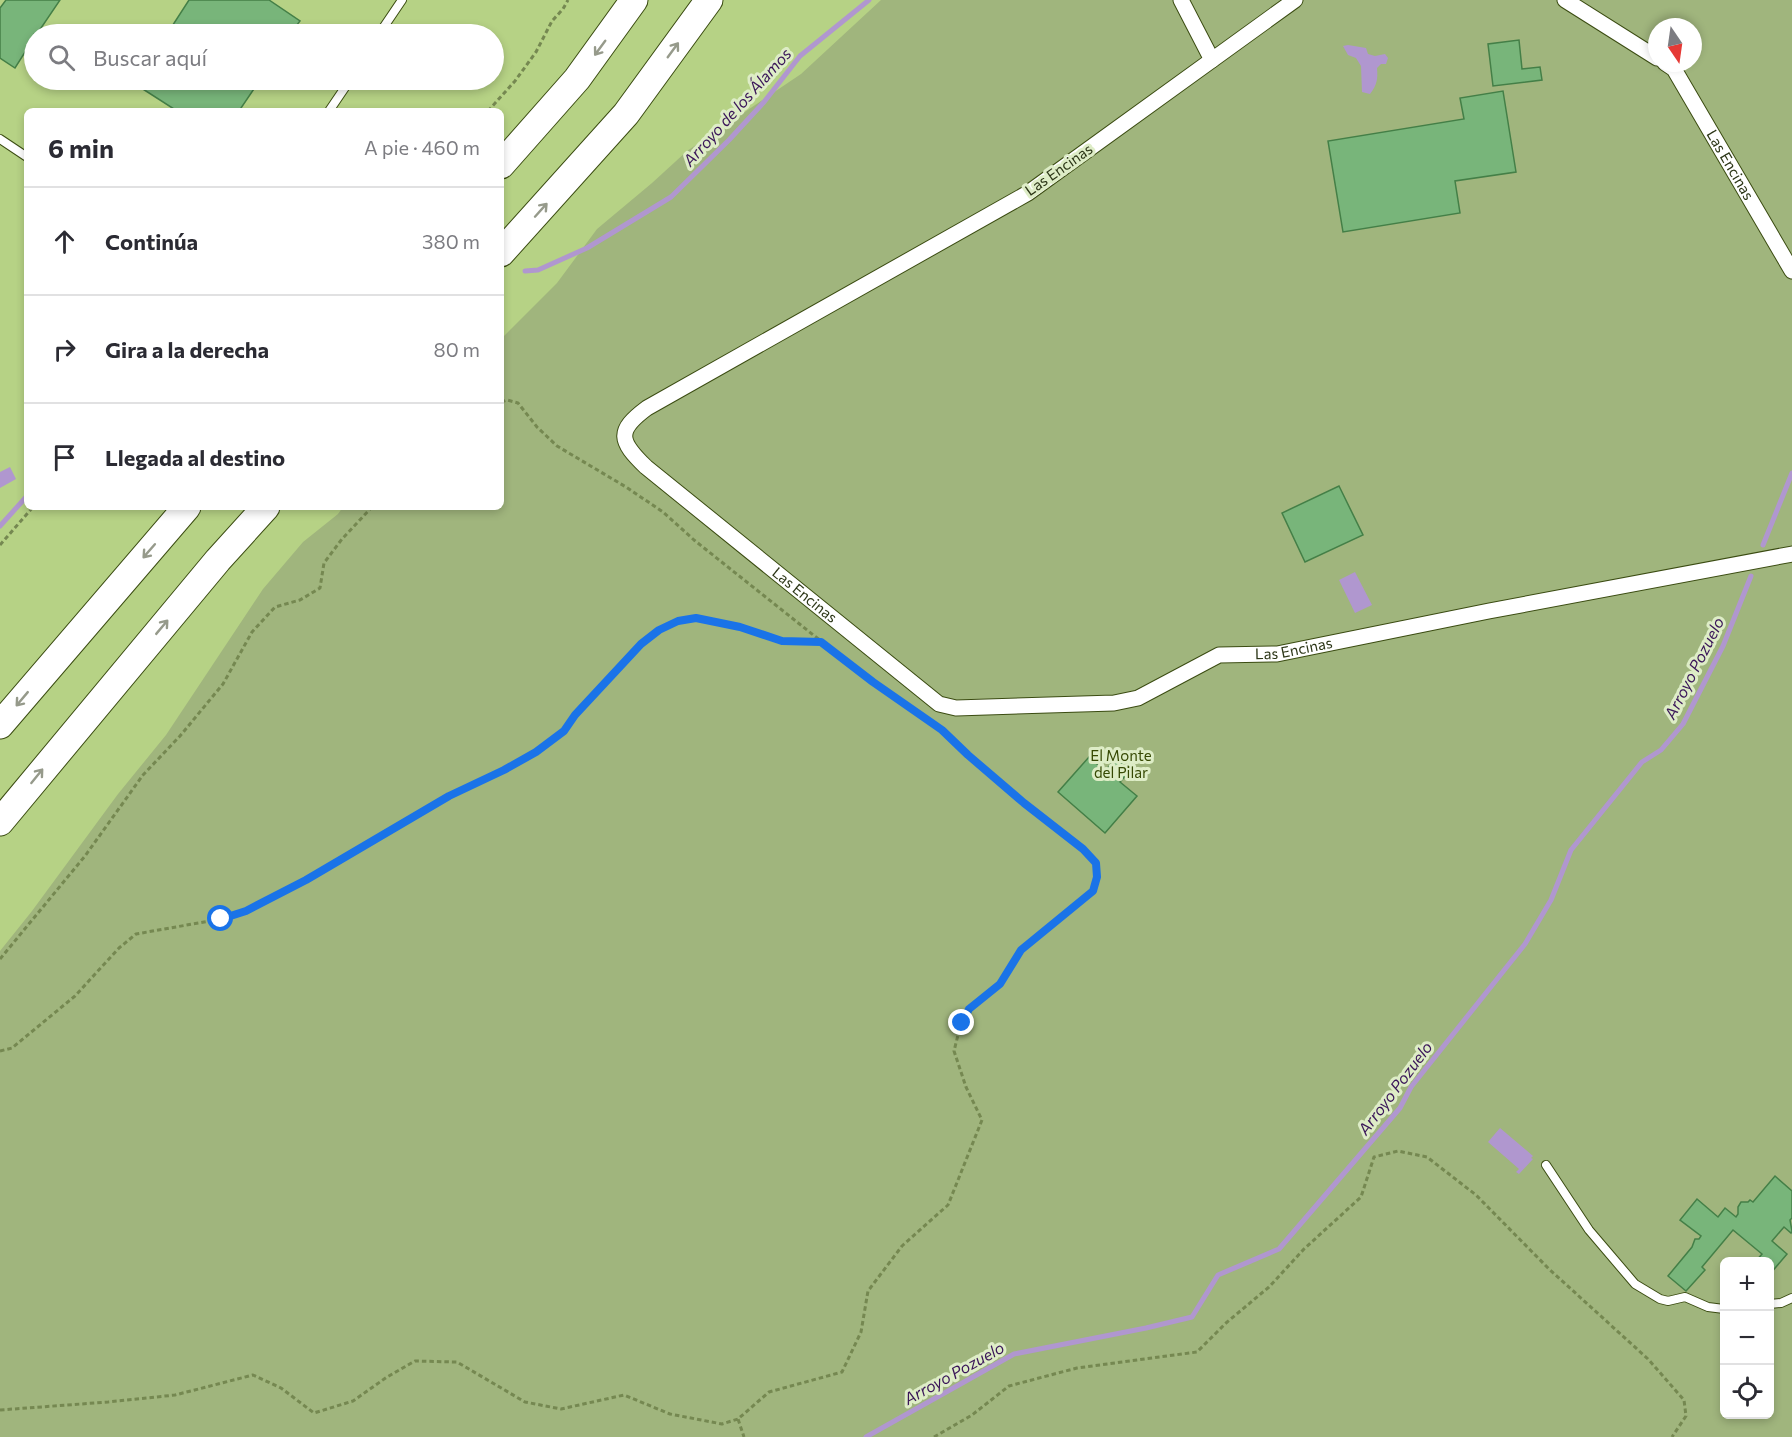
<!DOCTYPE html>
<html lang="es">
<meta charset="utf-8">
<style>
body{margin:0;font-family:Commissioner,sans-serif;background:#f7f7f7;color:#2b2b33}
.controls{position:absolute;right:18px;bottom:18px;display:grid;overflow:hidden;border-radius:9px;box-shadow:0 3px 9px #0003}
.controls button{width:54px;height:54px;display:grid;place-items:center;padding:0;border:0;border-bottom:2px solid #e1e1e2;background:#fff;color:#2b2b33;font:30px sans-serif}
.compass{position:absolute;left:1648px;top:18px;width:54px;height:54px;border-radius:50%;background:#fff;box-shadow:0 3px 9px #0003;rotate:167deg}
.stop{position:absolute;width:18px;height:18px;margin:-14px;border:4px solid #1a73e8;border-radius:50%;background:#fff}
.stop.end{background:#1a73e8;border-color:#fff;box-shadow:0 2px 6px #0008}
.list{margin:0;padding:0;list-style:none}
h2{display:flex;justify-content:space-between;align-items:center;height:78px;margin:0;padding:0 24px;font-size:26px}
h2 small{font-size:20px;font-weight:400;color:#7c7c81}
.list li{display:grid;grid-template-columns:39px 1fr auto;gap:18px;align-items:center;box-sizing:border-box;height:108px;padding:0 24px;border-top:2px solid #e1e1e2}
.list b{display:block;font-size:22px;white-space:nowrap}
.list em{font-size:20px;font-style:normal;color:#7c7c81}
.icon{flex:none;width:33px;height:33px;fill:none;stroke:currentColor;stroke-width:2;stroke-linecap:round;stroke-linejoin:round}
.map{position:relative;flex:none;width:1792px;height:1437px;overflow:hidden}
.search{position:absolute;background:#fff;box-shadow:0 3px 9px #0003;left:24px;top:24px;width:480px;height:66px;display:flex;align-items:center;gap:15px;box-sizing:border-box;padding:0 21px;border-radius:33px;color:#7c7c81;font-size:22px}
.panel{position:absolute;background:#fff;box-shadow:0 3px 9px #0003;left:24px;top:108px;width:480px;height:402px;border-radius:9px}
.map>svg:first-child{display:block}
.green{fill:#a0b57d;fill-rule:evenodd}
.water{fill:#b097cf}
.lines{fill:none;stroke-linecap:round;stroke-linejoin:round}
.stream{stroke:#b097cf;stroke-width:5}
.building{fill:#78b57a;stroke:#447f47;stroke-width:1.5}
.service-casing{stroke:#3b4c12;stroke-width:10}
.minor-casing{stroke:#3b4c12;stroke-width:17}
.motorway-casing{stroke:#3b4c12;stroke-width:29}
.path{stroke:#758851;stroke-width:3;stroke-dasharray:4.5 3;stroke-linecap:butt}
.service{stroke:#fff;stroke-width:8}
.minor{stroke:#fff;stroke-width:15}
.motorway{stroke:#fff;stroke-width:27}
.oneway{stroke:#969a8b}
.route{stroke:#1a73e8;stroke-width:8}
.labels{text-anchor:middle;stroke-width:6;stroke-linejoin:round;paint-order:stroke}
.street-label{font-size:15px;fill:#2c3617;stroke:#deedc7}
.park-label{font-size:15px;fill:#364903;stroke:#deedc7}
.water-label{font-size:16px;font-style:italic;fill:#391558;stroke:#deedc7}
</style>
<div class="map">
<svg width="1792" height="1437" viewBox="0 0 1792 1437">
<rect width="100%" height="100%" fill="#b6d285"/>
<path class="green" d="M881,0H1792V1437H0V951L32,911L118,794L166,735L263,589L303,542L338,514L343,507H501V339L557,283L597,229L652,183L687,151L801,74ZM1657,27H1693V63H1657ZM1724,1262H1770V1414H1724Z"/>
<g class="water">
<path d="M1348,45L1366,48L1368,54L1375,56L1385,54L1388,58L1386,64H1381L1377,68C1378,79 1377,85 1370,94L1362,92L1361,66L1356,58L1348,55L1343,46Z"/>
<polygon points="10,467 16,479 0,488 0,472"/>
<polygon points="1355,572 1372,605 1355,613 1339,580"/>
<polygon points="1500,1128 1533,1156 1531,1158 1533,1159 1519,1174 1516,1172 1519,1169 1488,1142"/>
</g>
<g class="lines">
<g class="stream">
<polyline points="525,271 538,270 587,248 671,197 729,140 764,102 800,56 869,0"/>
<polyline points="0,526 27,496"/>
<polyline points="1763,545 1792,473"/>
<polyline points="866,1437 1014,1354 1146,1328 1192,1317 1218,1275 1279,1249 1400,1108 1411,1087 1525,944 1551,900 1571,850 1642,762 1661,750 1683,724 1723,646 1751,576"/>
</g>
</g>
<g class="building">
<polygon points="6,0 60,0 37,34 34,34 34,38 15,68 0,58 0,8"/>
<polygon points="189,0 269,0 300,21 290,34 167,34"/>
<polygon points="1519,40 1522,69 1540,67 1542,80 1493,86 1488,44"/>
<polygon points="138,80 260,80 239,111 177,111 135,84"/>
<polygon points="1503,91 1516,172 1455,181 1460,213 1343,232 1328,141 1464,119 1460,98"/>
<polygon points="1339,486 1363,535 1305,562 1282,513"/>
<polygon points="1089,757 1105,771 1116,758 1130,771 1120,782 1137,796 1105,833 1058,792"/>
<polygon points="1775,1176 1792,1191 1792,1218 1790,1220 1792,1231 1791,1233 1784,1227 1772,1241 1787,1254 1770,1274 1770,1262 1755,1262 1762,1254 1733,1230 1702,1267 1705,1270 1686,1291 1668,1276 1692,1247 1695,1239 1699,1239 1701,1236 1680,1220 1697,1199 1718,1217 1725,1208 1736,1217 1738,1214 1738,1207 1741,1202 1748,1202 1750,1200 1753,1202"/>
</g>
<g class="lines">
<g class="service-casing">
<g id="service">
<polyline points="379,34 402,0"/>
<polyline points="329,111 350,80"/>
<polyline points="0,139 27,157"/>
<polyline points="1546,1165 1589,1230 1635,1284 1660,1299 1668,1301 1685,1297 1708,1307 1724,1309"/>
<polyline points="1770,1304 1781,1303 1792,1298"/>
</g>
</g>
<g class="minor-casing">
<g id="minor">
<polyline points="1181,0 1212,60"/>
<path id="s1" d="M1295,0L1028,193L647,408C616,431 619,441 646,467L939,704L956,708L1114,703L1138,698L1219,655L1277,654L1489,611L1792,554"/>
<polyline points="1565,0 1657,58"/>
<path id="s2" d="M1665,63L1674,69L1792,271"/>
</g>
</g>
<g class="motorway-casing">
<g id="motorway">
<polyline points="501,165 577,79 634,0"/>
<polyline points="501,253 626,114 709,0"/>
<polyline points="0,725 187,507"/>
<polyline points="0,822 218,560 266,507"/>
</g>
</g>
<g class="path">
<polyline points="488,111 515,81 536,52 552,21 563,9 568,0"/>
<polyline points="501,402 507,400 518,403 537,427 557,446 626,487 663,512 694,540 851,665 942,730 968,755 1024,803 1083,849 1096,863 1097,877 1093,891 1021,950 1000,984 969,1009 961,1023 954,1051 966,1087 982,1120 948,1205 902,1246 868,1291 861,1332 842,1372 769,1392 738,1419 744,1437"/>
<polyline points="0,545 33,507"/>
<polyline points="0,959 85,856 143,775 180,736 223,684 252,632 275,607 300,600 320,588 324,563 342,539 372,507"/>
<polyline points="0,1051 12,1048 75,996 119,948 136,934 221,919 246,911 306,880 449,796 504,770 536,751 564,731 575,715 641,644 659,630 678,620 696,618 740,627 782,641 819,642"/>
<polyline points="0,1410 108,1402 175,1395 253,1375 281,1388 314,1413 353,1401 387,1377 415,1361 457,1362 525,1402 561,1409 624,1395 670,1414 722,1424 738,1419"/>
<polyline points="934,1437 972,1415 1009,1386 1077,1368 1197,1352 1226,1323 1269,1287 1304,1249 1361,1197 1374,1157 1398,1151 1427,1157 1476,1195 1549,1269 1648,1359 1684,1400 1686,1416 1672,1437"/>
</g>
<use href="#service" class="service"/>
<use href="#minor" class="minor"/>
<use href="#motorway" class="motorway"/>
</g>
<defs><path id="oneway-shaft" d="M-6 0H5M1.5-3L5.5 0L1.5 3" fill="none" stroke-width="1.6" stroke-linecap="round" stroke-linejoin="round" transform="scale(1.5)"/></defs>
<g class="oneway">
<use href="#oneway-shaft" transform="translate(600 48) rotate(126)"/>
<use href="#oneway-shaft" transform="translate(673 50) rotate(-54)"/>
<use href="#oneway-shaft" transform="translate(541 210) rotate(-48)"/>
<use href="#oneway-shaft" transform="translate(149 551) rotate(131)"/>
<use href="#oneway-shaft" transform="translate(162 627) rotate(-50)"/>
<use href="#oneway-shaft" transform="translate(22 699) rotate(130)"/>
<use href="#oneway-shaft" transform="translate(37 776) rotate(-51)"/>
</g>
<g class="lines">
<polyline class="route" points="221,919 246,911 306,880 449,796 504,770 536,752 564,731 575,715 641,644 659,630 678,621 696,618 740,627 782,641 821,642 873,682 942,730 968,755 1024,803 1083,849 1096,863 1097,877 1093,891 1021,950 1000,984 969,1009 962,1023"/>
</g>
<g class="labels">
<g class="street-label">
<text dy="5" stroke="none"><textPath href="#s2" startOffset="122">Las Encinas</textPath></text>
<text transform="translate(1059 170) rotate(-35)" y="5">Las Encinas</text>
<text dy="5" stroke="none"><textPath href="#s1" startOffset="1046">Las Encinas</textPath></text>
<text dy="5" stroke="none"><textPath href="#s1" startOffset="1586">Las Encinas</textPath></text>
</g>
<g class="park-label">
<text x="1121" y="761">El Monte<tspan x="1121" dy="17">del Pilar</tspan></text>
</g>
<g class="water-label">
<text transform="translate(737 107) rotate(-48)" y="6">Arroyo de los Álamos</text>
<text transform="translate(1694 668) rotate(-63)" y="6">Arroyo Pozuelo</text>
<text transform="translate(1395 1088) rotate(-53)" y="6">Arroyo Pozuelo</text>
<text transform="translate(954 1373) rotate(-29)" y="6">Arroyo Pozuelo</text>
</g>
</g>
</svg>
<div class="controls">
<button>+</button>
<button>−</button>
<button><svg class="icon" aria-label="locate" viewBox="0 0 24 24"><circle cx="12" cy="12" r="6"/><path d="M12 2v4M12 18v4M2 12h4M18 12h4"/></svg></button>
</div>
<svg class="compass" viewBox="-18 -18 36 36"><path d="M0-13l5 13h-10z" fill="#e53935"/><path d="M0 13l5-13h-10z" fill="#7c7c81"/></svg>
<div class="stop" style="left:221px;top:919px"></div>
<div class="stop end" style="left:962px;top:1023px"></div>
<div class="search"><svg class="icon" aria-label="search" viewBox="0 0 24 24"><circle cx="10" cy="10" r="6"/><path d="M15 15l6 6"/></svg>Buscar aquí</div>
<section class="panel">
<h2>6 min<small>A pie · 460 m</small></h2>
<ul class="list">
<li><svg class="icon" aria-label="ahead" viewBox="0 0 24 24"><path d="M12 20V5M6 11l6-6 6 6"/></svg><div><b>Continúa</b></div><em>380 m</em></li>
<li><svg class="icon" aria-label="right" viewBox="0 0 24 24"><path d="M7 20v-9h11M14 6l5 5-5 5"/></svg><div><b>Gira a la derecha</b></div><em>80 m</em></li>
<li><svg class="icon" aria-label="arrive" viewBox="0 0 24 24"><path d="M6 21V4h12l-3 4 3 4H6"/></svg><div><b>Llegada al destino</b></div></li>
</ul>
</section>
</div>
